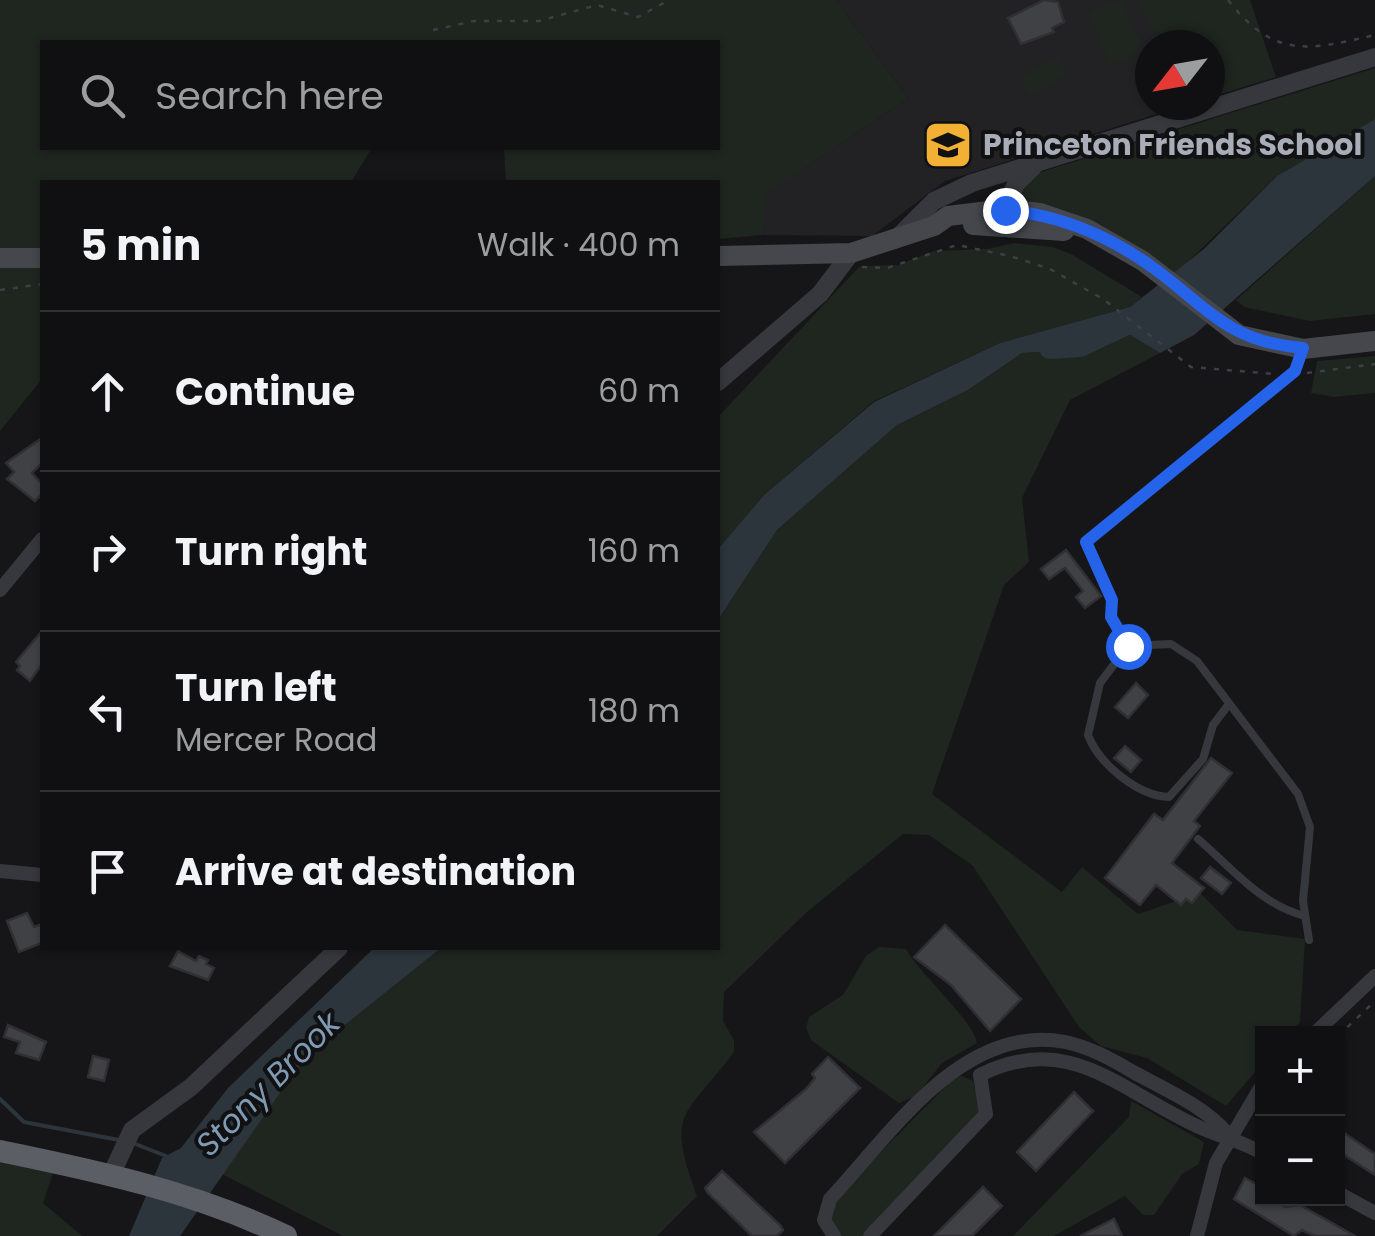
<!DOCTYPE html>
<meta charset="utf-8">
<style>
body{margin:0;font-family:Poppins,sans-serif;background:#19191b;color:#f1f3f6}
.controls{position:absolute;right:30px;bottom:30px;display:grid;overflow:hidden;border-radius:0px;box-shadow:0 2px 8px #0004}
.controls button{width:90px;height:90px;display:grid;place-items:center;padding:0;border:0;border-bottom:2px solid #303032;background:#101012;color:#f1f3f6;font:50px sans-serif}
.compass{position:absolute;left:1135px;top:30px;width:90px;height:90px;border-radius:50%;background:#101012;box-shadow:0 2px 8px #0004;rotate:239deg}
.stop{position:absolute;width:30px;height:30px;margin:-22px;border:8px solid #2563eb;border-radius:50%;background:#fff}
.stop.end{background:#2563eb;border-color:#fff;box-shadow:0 2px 10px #0008}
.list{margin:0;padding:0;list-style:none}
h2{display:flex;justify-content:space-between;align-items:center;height:130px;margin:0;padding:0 40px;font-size:42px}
h2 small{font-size:32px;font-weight:400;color:#9c9d9f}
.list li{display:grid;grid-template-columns:65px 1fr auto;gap:30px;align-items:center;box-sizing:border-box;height:160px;padding:0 40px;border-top:2px solid #303032}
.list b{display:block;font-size:38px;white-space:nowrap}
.list p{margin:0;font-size:32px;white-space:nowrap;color:#9c9d9f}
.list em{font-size:32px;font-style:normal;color:#9c9d9f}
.icon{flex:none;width:55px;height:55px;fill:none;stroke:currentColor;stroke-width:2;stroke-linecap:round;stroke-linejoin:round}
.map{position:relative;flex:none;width:1375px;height:1236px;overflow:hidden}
.search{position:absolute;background:#101012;box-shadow:0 2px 8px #0004;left:40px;top:40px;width:680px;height:110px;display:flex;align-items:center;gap:25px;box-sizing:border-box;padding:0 35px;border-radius:0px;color:#9c9d9f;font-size:38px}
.panel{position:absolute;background:#101012;box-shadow:0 2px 8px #0004;left:40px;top:180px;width:680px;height:770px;border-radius:0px}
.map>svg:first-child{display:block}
.built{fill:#222225}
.green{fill:#1e261f}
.water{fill:#2c353c}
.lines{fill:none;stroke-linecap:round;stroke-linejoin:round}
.stream{stroke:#2c353c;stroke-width:4}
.river{stroke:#2c353c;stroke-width:22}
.building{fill:#404145;stroke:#303034;stroke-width:2.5}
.path{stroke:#3d3f44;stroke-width:2.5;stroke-dasharray:5 8;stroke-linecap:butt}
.service{stroke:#37383d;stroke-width:8}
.minor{stroke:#37383d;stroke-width:14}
.tertiary{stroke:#37383d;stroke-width:18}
.secondary{stroke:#45474d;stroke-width:20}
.trunk{stroke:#5b5e65;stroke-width:22}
.route{stroke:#2563eb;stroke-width:12}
.labels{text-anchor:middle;stroke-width:8;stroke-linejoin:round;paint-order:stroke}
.poi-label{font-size:30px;font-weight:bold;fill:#a8adb8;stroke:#111113;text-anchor:start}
.water-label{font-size:32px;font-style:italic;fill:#7f9bb3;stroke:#111113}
</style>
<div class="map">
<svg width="1375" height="1236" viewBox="0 0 1375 1236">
<rect width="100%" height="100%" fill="#161618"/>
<polygon class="built" points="836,0 1216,0 1276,77 1210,97 1210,45 1150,45 1150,105 1185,105 945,181 872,236 763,235 765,194 908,98"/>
<g class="green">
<polygon points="0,0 836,0 908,98 766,194 763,235 718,239 718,182 506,182 504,148 718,148 718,42 42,42 42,148 372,148 351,182 42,182 42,379 0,431"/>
<polygon points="1122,0 1143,51 1110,65 1089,12"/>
<polygon points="1139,0 1250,0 1276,77 1210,97 1210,45 1159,45"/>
<polygon points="1058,56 1068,74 1029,96 1019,78"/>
<path d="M1375,68V119L1277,176L1175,274C1129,235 1080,218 1022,202L1019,195L1038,173Z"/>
<polygon points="1375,176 1375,314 1310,321 1244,307 1236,300"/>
<polygon points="1014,243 1053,247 1071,254 1142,297 1130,307 1000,343 874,401 764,495 718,549 718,417 860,266 898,265 934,251 987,249"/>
<path d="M1122,330L1160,353L1070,400L1022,498L1029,562L1004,585L932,794L1062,892L1082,867L1138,914L1200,893L1237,930L1305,939L1300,1022L1289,1033L1262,1034V1064L1226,1106L1147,1058L1101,1046L1079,1027L973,866L929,835L903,834L807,912L724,992L723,1021L734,1040V1052C685,1118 665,1109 697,1196L657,1236H343L220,1173L305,1057L441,948H718V620L777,530L897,425L968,390L1022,353L1071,350Z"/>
<polygon points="1375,356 1375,393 1334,397 1311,393 1317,361"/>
<path d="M879,947L906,949C923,978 973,1020 977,1043L942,1063L916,1096L899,1103L811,1040L806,1028L809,1017L843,995L866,956Z"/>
<polygon points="962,1076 973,1081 981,1110 971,1126 863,1236 839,1236 829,1224 832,1202 953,1079"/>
<polygon points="1131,1101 1204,1142 1199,1164 1182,1174 1154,1215 1143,1215 1125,1196 1054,1236 1013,1236 1129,1117"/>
<polygon points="0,1161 53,1173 43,1203 82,1236 0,1236"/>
</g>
<g class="water">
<polygon points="1375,119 1375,176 1194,335 1160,353 1122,330 1071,350 1022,353 968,390 897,425 777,530 718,620 718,549 764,495 874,402 1000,343 1130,307 1204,249 1277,176"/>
<polygon points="374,948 441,948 305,1057 180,1236 129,1236 162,1158 181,1148 228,1088"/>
</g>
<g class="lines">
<g class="stream">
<polyline points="0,1099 24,1122 119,1140"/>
<polyline points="133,1143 171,1158"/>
</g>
<polyline class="river" points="1050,348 1080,346 1137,319"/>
</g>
<g class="building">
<polygon points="1044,0 1058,2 1064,22 1052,28 1054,32 1021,44 1008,18"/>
<polygon points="42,438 42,463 32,473 42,484 42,494 35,501 7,479 14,472 6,463"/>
<polygon points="1066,550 1101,596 1085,608 1076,597 1083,591 1065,568 1049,579 1041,569"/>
<polygon points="42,631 42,664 30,681 17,670 20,666 16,662"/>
<polygon points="1136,683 1148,695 1128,718 1115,707"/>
<polygon points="1125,746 1141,760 1131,772 1114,758"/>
<polygon points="1211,758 1232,773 1194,821 1200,826 1172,863 1204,888 1192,903 1186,899 1181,905 1156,885 1140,905 1105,878 1154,814 1163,820"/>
<polygon points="1210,867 1231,883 1222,894 1201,878"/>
<polygon points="27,913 34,927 42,924 42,943 19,952 7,921"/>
<polygon points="945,925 1021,999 990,1031 951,985 914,957"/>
<polygon points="178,951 196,961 199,956 208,960 206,964 214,968 208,980 170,966"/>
<polygon points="8,1025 46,1042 39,1060 16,1053 20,1042 4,1037"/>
<polygon points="93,1056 109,1060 104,1081 88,1077"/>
<polygon points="828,1057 860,1088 785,1163 754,1132 806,1089 815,1078 812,1074"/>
<polygon points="1074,1092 1093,1111 1036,1171 1017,1152"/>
<polygon points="1338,1129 1375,1154 1375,1175 1338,1151"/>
<polygon points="722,1171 780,1225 783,1230 777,1236 752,1236 708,1193 705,1188"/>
<polygon points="1245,1178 1262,1187 1262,1198 1286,1207 1300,1205 1355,1236 1315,1236 1302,1230 1294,1236 1234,1199"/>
<polygon points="983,1187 1002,1206 972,1236 934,1236"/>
<polygon points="1114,1219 1122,1236 1080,1236"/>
</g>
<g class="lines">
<g class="path">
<path d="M1228,0C1275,60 1309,50 1375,35"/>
<polyline points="433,30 474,21 539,21 597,5 638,17 669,0"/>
<polyline points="862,267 887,268 957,245 1010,256 1050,269 1103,299 1191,367 1275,374"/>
<polyline points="0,290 42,284"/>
<polyline points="1307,373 1375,364"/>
<polyline points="1338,1036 1375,1001"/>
</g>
<g class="service">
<polyline points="1303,353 1295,371 1086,542 1113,600 1111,617 1128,646 1171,644 1197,661 1298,794 1310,827 1303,901 1309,940"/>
<path d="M1128,646L1100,683L1088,735C1099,764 1138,796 1169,797L1203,759L1213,725L1229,704"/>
<path d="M1198,839C1232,868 1261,905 1305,916"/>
</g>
<g class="minor">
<polyline points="0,590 42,539"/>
<polyline points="0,871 42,875"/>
<polyline points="1314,1034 1375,976"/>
<polyline points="1338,1193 1375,1213"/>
<path d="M834,1236L824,1220L830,1199C890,1135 963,1022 1065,1042C1090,1047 1113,1060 1135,1073C1168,1091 1204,1106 1229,1135"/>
<path d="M870,1236L986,1114L980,1075C1070,1030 1121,1092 1199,1127C1220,1137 1239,1140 1262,1153"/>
<polyline points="1197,1236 1216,1163 1262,1085"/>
</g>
<g class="tertiary">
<polyline points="1000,218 1016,184 1034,166"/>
<polyline points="895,240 934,201 972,183 1375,57"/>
<polyline points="718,382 820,294 851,253"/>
<polyline points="112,1173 132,1130 191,1087 339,948"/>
</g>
<g class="secondary">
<polyline points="973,225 1064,231"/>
<polyline points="718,256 851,253 934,226 948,216 1005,209 1040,213 1087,229 1143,261 1239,335 1303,349 1375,341"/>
<polyline points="0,258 42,258"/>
</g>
<path class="trunk" d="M0,1151C98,1171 195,1192 286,1236"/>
</g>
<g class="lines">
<path class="route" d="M1005,210C1062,215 1110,236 1155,269C1210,310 1230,342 1303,348L1295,371L1086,542L1112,600L1111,617L1128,646"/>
</g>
<defs>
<g id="school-square" transform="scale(2.5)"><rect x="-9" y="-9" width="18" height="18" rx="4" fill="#f2b134" stroke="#111113"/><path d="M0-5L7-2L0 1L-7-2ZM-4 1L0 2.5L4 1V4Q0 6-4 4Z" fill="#111"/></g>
</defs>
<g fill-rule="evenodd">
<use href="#school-square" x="948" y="145"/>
</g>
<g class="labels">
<g class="poi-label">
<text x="983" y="155">Princeton Friends School</text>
</g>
<g class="water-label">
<text transform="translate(268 1084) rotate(-45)" y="11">Stony Brook</text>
</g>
</g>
</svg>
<div class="controls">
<button>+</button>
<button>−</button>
</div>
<svg class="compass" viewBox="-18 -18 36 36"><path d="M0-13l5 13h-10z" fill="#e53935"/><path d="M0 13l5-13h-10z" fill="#9c9d9f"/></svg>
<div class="stop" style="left:1128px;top:646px"></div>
<div class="stop end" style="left:1005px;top:210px"></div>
<div class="search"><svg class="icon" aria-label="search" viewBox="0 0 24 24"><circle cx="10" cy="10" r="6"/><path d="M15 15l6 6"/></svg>Search here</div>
<section class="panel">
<h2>5 min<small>Walk · 400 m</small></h2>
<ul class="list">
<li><svg class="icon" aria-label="ahead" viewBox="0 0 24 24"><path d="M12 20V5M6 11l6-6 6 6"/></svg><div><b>Continue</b></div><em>60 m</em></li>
<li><svg class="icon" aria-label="right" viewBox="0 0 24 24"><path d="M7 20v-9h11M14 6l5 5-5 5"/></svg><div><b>Turn right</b></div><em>160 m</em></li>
<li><svg class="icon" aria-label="left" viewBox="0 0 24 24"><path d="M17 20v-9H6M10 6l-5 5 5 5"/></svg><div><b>Turn left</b><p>Mercer Road</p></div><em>180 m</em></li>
<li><svg class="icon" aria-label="arrive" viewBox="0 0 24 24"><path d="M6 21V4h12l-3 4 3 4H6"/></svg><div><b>Arrive at destination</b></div></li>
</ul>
</section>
</div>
